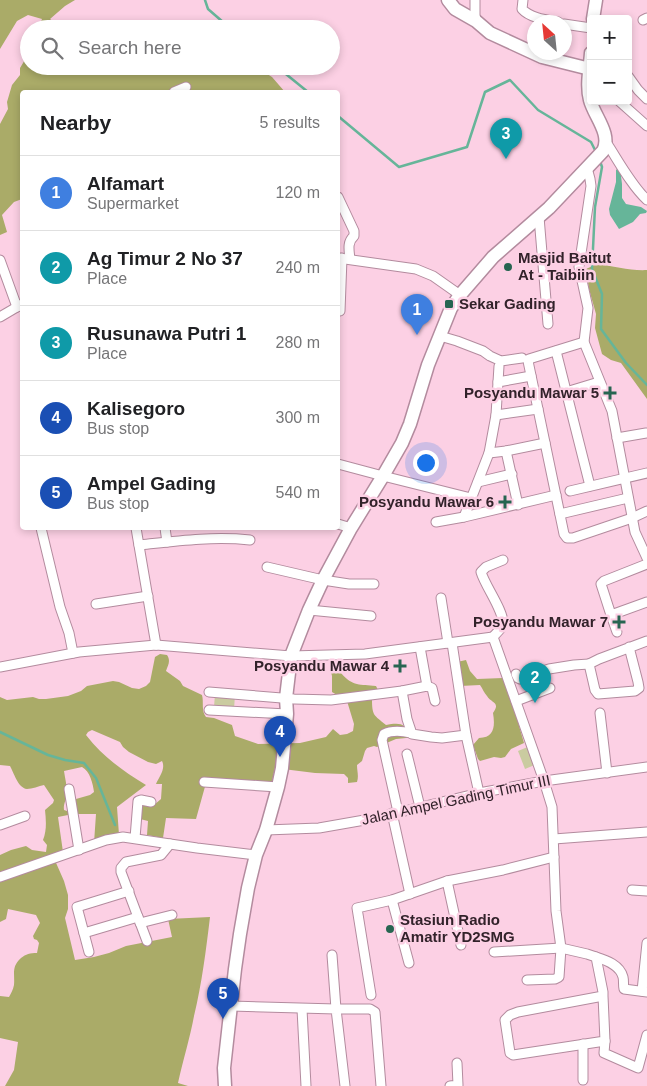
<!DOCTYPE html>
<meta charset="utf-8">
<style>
body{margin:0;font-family:Arial,sans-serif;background:#f2f2f2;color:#202124}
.controls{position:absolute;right:15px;top:15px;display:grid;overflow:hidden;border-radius:5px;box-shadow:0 2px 8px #0003}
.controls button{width:45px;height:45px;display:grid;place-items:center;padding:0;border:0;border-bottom:1px solid #e0e0e0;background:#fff;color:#202124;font:25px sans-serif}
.compass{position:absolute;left:527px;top:15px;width:45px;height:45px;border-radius:50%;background:#fff;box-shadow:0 2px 8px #0003;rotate:333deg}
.you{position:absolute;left:425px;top:462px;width:18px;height:18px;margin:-12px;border:4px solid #fff;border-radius:50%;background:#1a73e8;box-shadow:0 0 0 8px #1a73e833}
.badge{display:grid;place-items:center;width:32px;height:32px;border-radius:50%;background:#7c3aed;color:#fff;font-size:16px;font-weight:700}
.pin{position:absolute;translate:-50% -41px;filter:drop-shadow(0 1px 2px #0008)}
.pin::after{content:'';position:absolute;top:26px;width:18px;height:15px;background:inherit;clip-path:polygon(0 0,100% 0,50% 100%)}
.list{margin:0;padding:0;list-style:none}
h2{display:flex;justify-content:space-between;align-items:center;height:65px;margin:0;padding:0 20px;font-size:21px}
h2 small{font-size:16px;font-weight:400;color:#757577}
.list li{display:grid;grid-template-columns:32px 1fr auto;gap:15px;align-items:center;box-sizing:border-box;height:75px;padding:0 20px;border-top:1px solid #e0e0e0}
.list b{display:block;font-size:19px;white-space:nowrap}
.list p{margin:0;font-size:16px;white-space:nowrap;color:#757577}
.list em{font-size:16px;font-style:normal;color:#757577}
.icon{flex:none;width:28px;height:28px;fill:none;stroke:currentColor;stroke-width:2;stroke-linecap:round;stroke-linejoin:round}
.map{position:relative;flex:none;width:647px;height:1086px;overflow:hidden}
.search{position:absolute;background:#fff;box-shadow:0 2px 8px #0003;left:20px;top:20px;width:320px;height:55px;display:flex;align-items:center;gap:12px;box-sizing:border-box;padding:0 18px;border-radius:28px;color:#757577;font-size:19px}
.panel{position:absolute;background:#fff;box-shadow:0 2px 8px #0003;left:20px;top:90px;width:320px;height:440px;border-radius:5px}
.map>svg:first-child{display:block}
.green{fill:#cacba0}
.forest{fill:#aaab68;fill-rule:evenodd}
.water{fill:#66b599}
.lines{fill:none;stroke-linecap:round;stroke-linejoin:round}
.stream{stroke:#66b599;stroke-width:2.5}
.minor-casing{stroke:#b38b9e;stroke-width:11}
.secondary-casing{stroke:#b38b9e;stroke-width:15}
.minor{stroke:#fff;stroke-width:9}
.secondary{stroke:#fff;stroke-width:12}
.poi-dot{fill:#276551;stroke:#fcd0e4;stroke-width:2}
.labels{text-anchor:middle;stroke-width:5;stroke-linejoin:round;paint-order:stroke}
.poi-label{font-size:15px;font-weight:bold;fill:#32222a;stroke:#fcd0e4;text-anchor:end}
.street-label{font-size:15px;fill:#32222a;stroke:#fcd0e4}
</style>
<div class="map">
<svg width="647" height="1086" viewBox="0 0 647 1086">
<rect width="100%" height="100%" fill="#fcd0e4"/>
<g class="green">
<polygon points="215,693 235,695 234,709 214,708"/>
<polygon points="530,746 537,764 525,769 518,751"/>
</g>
<g class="forest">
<polygon points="0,0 75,0 65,6 50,19 55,23 80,21 102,29 38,29 42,19 28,15 17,21 0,49"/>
<polygon points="29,53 29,66 257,66 261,70 272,77 285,92 22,92 22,199 14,202 2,215 7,232 0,235 0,124 8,109 7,102 12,85 20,75 20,68"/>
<path d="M597,264C613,266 631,271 647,270V399L621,363L611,360L602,354L595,328L596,314L589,289L586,269Z"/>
<path d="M160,654L167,655C171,661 168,665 166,671L180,681L183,686L202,695C204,702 201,711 206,717L214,718L232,725L235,736L258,744L300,743L326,737L333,729L340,735L347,734L353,731L354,724L347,701L332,692V676L329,664L331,659H338L340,662L341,673C353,687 360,684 376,686L378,690L377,696L372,699C372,716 374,715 386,725C398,723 407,722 409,737L406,738L396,739L377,747L374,746L367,748L365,751L362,761L357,765C357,771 359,776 357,782L348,783V778L344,774L315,773L275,768L271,786L206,783L196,819L166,818L163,838L147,835L148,821L140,819L142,804L154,805L161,799L162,784H156C159,777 166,769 162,761L156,764L148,762L129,752L123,747L120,742L92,730L88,732L86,735C103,757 123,771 146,785L117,807L119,835L94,843L96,814H73L58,817L63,852L53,856L64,881L68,895V909L65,918L75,960L94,957L109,953L126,946L172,937L168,919L210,917C206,950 202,983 194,1016C190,1038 183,1060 178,1083L188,1086H5L14,1070L18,1042L0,1038V996L9,997C11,993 13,990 14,985C15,974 11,967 21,958C26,954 30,953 37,953L39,943L37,940L34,939L33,936L40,923L36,915L8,909L6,919L0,922V855L11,850L26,846L32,850L46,852L47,845L43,840C47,830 46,820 45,810L53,803L54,800L44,785C39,786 32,789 27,789C18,788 14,773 10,766L0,765V697L7,700L33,697L39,699H46L68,696L81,691L87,686L113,681L119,682L132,688L139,689L146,686L150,682L155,657ZM82,767C90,771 93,784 94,792L90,795L76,799L72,809L67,811L64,810C63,803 67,800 67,793C67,786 65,778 64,771Z"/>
<path d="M466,660L470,671L477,679L503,678L513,705L524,743L511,749L505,757L501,758L494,757L480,761L478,759L473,745L479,738C495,738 495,725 493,713C501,702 491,703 487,696C484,693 483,689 480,685L460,686L452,679V674L457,662Z"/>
</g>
<polygon class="water" points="619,167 620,168 622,184 622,198 626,204 641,207 647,211 646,213 640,214 633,222 619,229 610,215 609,209 616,182 616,170"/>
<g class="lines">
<g class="stream">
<polyline points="205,0 208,9 231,29"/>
<polyline points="276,66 308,92"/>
<polyline points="338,116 399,167 467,147 485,92 510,80 538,110 591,142 596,152"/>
<polyline points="600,161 602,167 595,207 592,269 602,294 601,329 626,363 647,385"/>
<polyline points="0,732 48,755 65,760 84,763 96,778 115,825"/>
</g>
<g class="minor-casing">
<g id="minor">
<polyline points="475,0 475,15 476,21"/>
<path d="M523,0L522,9C530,18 547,20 558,22"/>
<polyline points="643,20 647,18"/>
<polyline points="564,24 591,28"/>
<polyline points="628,76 638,90 647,99"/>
<polyline points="174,92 186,87"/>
<polyline points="619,101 647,126"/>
<path d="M606,142C618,160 631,185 647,200"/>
<polyline points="587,168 590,179 591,186 579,267 588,308 584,342 612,411 635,532 647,558"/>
<path d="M338,197L354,231V236C347,242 349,250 350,259"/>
<polyline points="539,217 548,324"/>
<polyline points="338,258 416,269 433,276 460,295"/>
<polyline points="0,260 17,307"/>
<polyline points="340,311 342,258"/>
<polyline points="0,317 22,304"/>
<polyline points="440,336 457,341 483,351 490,356 501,361 522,358"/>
<polyline points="584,342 529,359 528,361 564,534 567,538 573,538 632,518 647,511"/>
<polyline points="556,351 590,486"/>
<polyline points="498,382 499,366"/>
<polyline points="566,392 599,382"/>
<polyline points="496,415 538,409"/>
<polyline points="617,438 646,433"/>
<polyline points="506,451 518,505"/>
<polyline points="489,453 506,451 545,443"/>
<polyline points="338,464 383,476 471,498"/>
<polyline points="478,482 512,474"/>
<polyline points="570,491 647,473"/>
<polyline points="560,514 628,498"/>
<polyline points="464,517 489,453 496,415 498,382 531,376"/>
<polyline points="436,522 464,517 556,495"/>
<polyline points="338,524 351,528"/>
<polyline points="41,528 60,607 69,633 73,653"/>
<polyline points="136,528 156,645"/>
<polyline points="165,528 167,542"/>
<path d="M139,545C176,541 213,536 250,540"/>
<polyline points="647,564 604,581 601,584 611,615 647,602"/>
<polyline points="267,567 323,580 349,584 374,584"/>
<polyline points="441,598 448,643"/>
<polyline points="96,604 148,596"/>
<polyline points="309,610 371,616"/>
<polyline points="611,615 617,632"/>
<path d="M493,637C496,633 502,629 503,624C504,611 485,586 481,572L486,567L503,560"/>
<polyline points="452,643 466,735 479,793"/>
<polyline points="420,647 427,686"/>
<polyline points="629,647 638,682 639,688 635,691 598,694 595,690 589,664 599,659 647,641"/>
<polyline points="0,667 79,652 156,645 291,656 365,654 493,637 544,781 552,807 556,911 561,948 559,977 555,979 527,980"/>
<polyline points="516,674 518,678 520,679 549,669 574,665 589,664"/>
<polyline points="402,691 407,719 412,734 431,737 442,738 466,735"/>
<polyline points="209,692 294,699 331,700 402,691 427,686 432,688 435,701"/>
<polyline points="516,701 550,688"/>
<polyline points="209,710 287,714"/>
<polyline points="600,713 607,773"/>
<polyline points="407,754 420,807"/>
<polyline points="204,782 278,787"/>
<polyline points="69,789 79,850"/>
<path d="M398,812L382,740L384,734C392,730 402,731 411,733"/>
<polyline points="392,813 410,894"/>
<polyline points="0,825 25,816"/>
<polyline points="266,830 319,828 376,818 479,793 544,781 647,767"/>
<polyline points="135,838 138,801 141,800 151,802"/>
<polyline points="554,839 647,832"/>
<polyline points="0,877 106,840 123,837 197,848 256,855"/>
<polyline points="447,881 461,945"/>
<polyline points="632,890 647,891"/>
<polyline points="392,900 409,963"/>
<polyline points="140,923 172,915"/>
<polyline points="84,933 138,917"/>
<polyline points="147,941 121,872 121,868 126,862 161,855 170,844"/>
<polyline points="89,952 77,907 129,891"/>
<polyline points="494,952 561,948 587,954 596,957 603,992 603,996 605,1041 513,1055 510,1053 505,1020 510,1015 518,1012 603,996"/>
<polyline points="332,955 336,1009 370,1009 375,1012 381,1086"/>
<path d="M596,957C606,960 620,965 623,977C624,981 623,985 624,989L647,992"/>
<polyline points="642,991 647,943"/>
<polyline points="371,995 357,908 392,900 447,881 503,870 554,857"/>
<polyline points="231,1006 336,1009 345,1086"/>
<polyline points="302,1009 306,1086"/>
<polyline points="605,1041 604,1053 638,1068 647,1035"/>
<polyline points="583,1044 583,1080"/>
<polyline points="450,1086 458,1085 457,1063"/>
</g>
</g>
<g class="secondary-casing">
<g id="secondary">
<polyline points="448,0 455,9 476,21 490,33 542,57 590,69"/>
<polyline points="593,19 596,0"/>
<path d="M225,1086L224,1068L235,969L240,934L248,888L256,855L266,830L278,787L282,768L287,714L286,698L291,656L309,610L323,580L351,528L383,476L402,443L410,424L428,365L451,308L460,295L493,257L549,208L603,151C612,134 594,116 590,100C586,85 590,68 591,53"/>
</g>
</g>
<use href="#minor" class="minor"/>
<use href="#secondary" class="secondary"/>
</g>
<g class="poi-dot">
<circle cx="508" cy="267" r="5"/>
<rect x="444" y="299" width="10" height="10" rx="2.5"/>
<path d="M607.5 385.5h5v5h5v5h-5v5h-5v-5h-5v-5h5z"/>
<path d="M502.5 494.5h5v5h5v5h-5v5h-5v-5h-5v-5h5z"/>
<path d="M616.5 614.5h5v5h5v5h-5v5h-5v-5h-5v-5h5z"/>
<path d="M397.5 658.5h5v5h5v5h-5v5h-5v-5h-5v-5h5z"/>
<circle cx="390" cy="929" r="5"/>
</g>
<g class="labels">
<g class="poi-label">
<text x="518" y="263" text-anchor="start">Masjid Baitut<tspan x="518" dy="17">At - Taibiin</tspan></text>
<text x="459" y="309" text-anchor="start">Sekar Gading</text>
<text x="599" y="398">Posyandu Mawar 5</text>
<text x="494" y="507">Posyandu Mawar 6</text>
<text x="608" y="627">Posyandu Mawar 7</text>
<text x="389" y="671">Posyandu Mawar 4</text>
<text x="400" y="925" text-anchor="start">Stasiun Radio<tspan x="400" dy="17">Amatir YD2SMG</tspan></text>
</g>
<g class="street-label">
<text transform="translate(456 800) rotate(-12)" y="5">Jalan Ampel Gading Timur III</text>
</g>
</g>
</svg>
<div class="controls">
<button>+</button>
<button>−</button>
</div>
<svg class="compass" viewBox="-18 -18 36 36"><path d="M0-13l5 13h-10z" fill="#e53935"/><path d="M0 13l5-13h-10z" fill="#757577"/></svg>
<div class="you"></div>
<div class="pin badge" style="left:417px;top:335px;background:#3f7fe0">1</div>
<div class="pin badge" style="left:535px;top:703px;background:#0f9aa8">2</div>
<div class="pin badge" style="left:506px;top:159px;background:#0f9aa8">3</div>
<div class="pin badge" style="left:280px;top:757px;background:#1a4fb4">4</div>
<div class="pin badge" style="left:223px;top:1019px;background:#1a4fb4">5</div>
<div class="search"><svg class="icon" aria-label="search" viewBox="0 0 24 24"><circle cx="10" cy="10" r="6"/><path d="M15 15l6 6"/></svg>Search here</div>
<section class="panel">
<h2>Nearby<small>5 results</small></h2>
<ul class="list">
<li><span class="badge" style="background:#3f7fe0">1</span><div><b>Alfamart</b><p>Supermarket</p></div><em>120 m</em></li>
<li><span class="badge" style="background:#0f9aa8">2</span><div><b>Ag Timur 2 No 37</b><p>Place</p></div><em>240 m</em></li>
<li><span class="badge" style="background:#0f9aa8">3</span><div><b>Rusunawa Putri 1</b><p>Place</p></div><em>280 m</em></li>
<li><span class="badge" style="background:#1a4fb4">4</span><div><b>Kalisegoro</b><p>Bus stop</p></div><em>300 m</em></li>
<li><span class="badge" style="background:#1a4fb4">5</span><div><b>Ampel Gading</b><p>Bus stop</p></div><em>540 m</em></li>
</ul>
</section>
</div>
